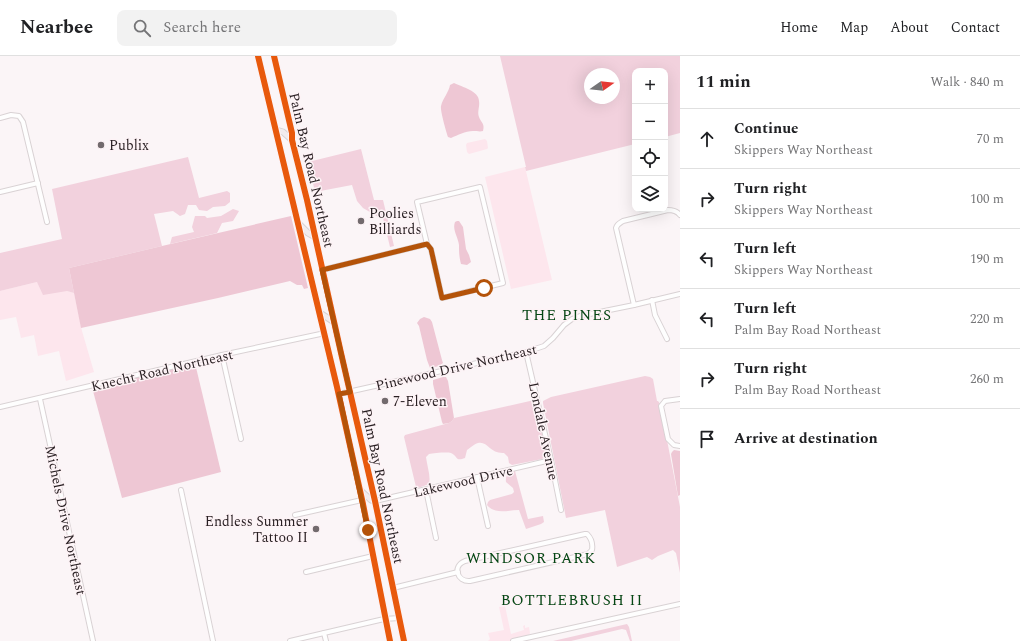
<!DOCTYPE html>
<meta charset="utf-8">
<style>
body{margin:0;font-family:Spectral,serif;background:#f2f2f2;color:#202124}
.controls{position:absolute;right:12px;top:12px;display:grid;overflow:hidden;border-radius:8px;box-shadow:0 4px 16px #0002}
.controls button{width:36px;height:36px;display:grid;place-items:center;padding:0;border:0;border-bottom:1px solid #e0e0e0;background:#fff;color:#202124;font:20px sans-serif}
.compass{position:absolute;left:584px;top:12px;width:36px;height:36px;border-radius:50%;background:#fff;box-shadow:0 4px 16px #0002;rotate:76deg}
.stop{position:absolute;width:12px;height:12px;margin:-9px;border:3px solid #b45309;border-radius:50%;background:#fff}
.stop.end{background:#b45309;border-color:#fff;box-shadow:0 1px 4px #0008}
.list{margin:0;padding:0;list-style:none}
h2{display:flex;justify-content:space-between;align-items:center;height:52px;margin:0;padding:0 16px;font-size:17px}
h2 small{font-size:13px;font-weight:400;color:#757577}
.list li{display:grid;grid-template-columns:26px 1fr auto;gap:12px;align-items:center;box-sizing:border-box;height:60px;padding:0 16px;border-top:1px solid #e0e0e0}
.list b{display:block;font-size:15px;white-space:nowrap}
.list p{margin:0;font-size:13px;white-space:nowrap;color:#757577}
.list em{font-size:13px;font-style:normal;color:#757577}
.icon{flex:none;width:22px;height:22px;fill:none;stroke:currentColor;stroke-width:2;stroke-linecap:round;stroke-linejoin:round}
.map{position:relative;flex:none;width:680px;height:585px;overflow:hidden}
header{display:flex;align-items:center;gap:24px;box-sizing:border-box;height:56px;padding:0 20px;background:#fff;border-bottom:1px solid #e0e0e0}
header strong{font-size:19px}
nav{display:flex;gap:22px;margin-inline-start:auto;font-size:14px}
.search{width:280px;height:36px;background:#f2f2f2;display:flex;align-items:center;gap:10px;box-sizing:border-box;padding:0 14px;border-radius:8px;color:#757577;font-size:15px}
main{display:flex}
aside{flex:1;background:#fff}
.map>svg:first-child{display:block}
.green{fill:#fde6ed}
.forest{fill:#f2d1dd;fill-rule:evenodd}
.water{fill:#eec7d4}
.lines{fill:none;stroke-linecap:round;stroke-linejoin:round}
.minor-casing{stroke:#d9d2d4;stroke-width:6}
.major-casing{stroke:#d7d3d4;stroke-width:7}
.minor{stroke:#fefefe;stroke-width:4}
.major{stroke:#f2ecee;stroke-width:5}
.cycleway-casing{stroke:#fdf3f6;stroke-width:8}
.cycleway{stroke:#e8590c;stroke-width:6}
.route{stroke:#b45309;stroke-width:5}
.poi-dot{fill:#726a6d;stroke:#fdf3f6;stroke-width:1.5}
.labels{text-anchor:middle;stroke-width:3;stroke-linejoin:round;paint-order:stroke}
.poi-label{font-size:14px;fill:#281f22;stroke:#fdf3f6;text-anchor:start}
.street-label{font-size:14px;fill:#281f22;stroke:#fdf3f6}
.neighbourhood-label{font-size:15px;letter-spacing:1px;fill:#054614;stroke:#fdf3f6}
</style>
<header>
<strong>Nearbee</strong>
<div class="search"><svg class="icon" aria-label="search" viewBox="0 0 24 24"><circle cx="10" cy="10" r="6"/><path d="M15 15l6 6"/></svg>Search here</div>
<nav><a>Home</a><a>Map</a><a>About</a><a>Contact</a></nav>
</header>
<main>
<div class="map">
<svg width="680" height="585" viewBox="0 0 680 585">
<rect width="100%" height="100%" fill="#fbf5f7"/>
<g class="green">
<polygon points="485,83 487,85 488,92 487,93 469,98 467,96 466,89 467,87"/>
<polygon points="525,111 552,224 511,233 485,121"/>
<polygon points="37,226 74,237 82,275 94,316 66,325 59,295 38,300 34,279 21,282 16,261 0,264 0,235"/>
<polygon points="505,550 511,578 524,574 523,570 525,569 525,572 529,571 530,577 529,580 510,585 488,585 490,583 488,577 504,574 499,551"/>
</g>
<g class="forest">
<path d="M500,0H680V77L665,81V15H635V88L526,115L525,111H526ZM590,18H614V42H590Z"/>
<polygon points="361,93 374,144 383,144 394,190 390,191 383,162 380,162 363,152 357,145 352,129 315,136 308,106"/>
<polygon points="188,101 199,142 227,135 230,137 230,146 225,150 213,151 207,155 199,154 196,149 188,149 185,158 180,160 173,155 154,158 162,190 69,212 74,237 67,235 43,239 37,226 0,235 0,197 62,183 52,133"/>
<polygon points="233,153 239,155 233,165 222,167 217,177 170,188 172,181 194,176 192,171 195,160 205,160 207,162 221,160"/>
<polygon points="645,320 650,321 653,323 657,345 658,345 660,348 680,451 680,517 676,497 673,494 658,500 652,504 647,501 617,511 605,454 566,462 543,347 543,345 551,341"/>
<path d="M530,345H533L536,351L546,397L545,400L542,403L512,409L509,407L508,401L504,397C490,398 488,385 478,387C474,388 470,392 467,394L465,402C455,406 458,400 451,397C447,396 434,397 429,398L426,401C427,410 431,420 429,428L418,432L416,431L404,381L405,379L449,367L452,365L454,362Z"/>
<path d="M515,415L528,463L543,460L544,466L541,468L526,473L519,454C508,454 495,459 487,449L488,446L490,444L512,438L514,436L513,432L506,426C505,419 509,416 515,415Z"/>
<polygon points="627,568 629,571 632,585 630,585 626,574 622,573 571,585 553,585"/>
</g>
<g class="water">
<path d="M454,27C462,31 479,35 479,45C480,50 477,56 479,61C481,67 485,67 483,75C480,76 477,75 473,75C465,75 458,79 451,82L448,81C446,75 440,54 441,50C443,42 449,36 450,29Z"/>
<polygon points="291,160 308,232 304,233 302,229 297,229 290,225 218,242 81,272 69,212 162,190"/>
<path d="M457,165H459L463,171L466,193L469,199L471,206L467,209L461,208C459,200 459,196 459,189C458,181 452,174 455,166Z"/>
<polygon points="424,261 430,263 432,266 442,304 443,307 439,310 430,312 427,304 419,270 417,267 420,263"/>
<polygon points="194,303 221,416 122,442 93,335"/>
<polygon points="443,321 446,321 448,325 454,362 452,365 449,367 443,368 442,366 433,328 433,324"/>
<polygon points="674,394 680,395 680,439 678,440 671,398 672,396"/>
</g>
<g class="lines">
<g class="minor-casing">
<g id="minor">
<polyline points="0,62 11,59 19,60 23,66 47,166"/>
<polygon points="480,131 503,227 442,242 431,193 427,188 417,146"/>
<polyline points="0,136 38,127"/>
<path d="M680,159C677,155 673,154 668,154L623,165C620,167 617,168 616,172L634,249L680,238"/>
<polyline points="322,214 427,188"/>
<polyline points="652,244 655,259 667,283"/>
<polyline points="526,296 551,404 561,454"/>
<polyline points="222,299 241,383"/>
<polyline points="339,338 526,296 544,290 553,282 564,269 572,263 580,260 634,249"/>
<polyline points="40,343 93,585"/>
<polyline points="680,343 665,345 661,350 668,383 674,389 680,390"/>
<polyline points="0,351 222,299 325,277"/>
<polyline points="477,421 488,470"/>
<polyline points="181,434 213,585"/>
<polyline points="426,434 436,482"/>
<polyline points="375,445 551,404"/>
<polyline points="295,459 362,444"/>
<path d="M585,478H587C591,482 593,488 592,494L588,498L470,525C457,526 452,510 465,505Z"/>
<polyline points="306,516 373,500"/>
<polyline points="393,532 458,516"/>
<polyline points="324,577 326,585"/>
<polyline points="290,585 384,563 399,562"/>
<polyline points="513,585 680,548"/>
</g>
</g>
<g class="major-casing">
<g id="major">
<polyline points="258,0 337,331 363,448 390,585"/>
<polyline points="274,0 292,77 292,84 307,144 341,297 375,445 404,585"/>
<polyline points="276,74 283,76 292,84"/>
<polyline points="300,169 308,177 315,181"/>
<polyline points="320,257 334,266"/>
<polyline points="360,434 371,444 375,445"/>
</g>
</g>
<use href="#minor" class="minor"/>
<use href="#major" class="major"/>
<g class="cycleway-casing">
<g id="cycleway">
<polyline points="258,0 337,331 363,448 390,585"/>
<polyline points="274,0 292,77 292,84 307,144 341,297 375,445 404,585"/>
</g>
</g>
<use href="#cycleway" class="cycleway"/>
</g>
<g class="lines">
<polyline class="route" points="368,474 339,338 350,336 322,214 427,188 431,193 442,242 484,232"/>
</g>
<g class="poi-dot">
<circle cx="101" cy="89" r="4"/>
<circle cx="361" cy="165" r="4"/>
<circle cx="385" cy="345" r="4"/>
<circle cx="316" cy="473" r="4"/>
</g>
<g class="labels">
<g class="poi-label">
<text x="109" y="94">Publix</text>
<text x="369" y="162">Poolies<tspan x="369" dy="16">Billiards</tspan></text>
<text x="393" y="350">7-Eleven</text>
<text x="308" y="470" text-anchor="end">Endless Summer<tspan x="308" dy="16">Tattoo II</tspan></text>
</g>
<g class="street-label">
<text transform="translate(312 114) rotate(77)" y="5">Palm Bay Road Northeast</text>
<text transform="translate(456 311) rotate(-13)" y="5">Pinewood Drive Northeast</text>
<text transform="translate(162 314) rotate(-13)" y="5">Knecht Road Northeast</text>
<text transform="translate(544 375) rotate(78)" y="5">Londale Avenue</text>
<text transform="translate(463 425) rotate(-13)" y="5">Lakewood Drive</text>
<text transform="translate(383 430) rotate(78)" y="5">Palm Bay Road Northeast</text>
<text transform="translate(66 464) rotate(78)" y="5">Michels Drive Northeast</text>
</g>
<g class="neighbourhood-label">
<text x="567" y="264">THE PINES</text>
<text x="531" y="507">WINDSOR PARK</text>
<text x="572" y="549">BOTTLEBRUSH II</text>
</g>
</g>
</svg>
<div class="controls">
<button>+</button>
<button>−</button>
<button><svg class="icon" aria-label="locate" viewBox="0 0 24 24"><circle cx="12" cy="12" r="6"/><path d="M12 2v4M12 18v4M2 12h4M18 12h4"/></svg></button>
<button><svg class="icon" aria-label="layers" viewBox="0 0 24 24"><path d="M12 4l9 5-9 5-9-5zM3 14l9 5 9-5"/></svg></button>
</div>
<svg class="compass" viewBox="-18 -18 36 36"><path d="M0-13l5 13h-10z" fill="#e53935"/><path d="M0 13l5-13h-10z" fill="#757577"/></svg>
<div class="stop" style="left:484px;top:232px"></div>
<div class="stop end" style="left:368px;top:474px"></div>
</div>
<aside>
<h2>11 min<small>Walk · 840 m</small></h2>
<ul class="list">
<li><svg class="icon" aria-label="ahead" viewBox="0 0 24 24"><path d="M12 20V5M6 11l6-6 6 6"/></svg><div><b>Continue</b><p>Skippers Way Northeast</p></div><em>70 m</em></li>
<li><svg class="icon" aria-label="right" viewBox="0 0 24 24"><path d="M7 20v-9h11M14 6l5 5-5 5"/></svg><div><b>Turn right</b><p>Skippers Way Northeast</p></div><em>100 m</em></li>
<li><svg class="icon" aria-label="left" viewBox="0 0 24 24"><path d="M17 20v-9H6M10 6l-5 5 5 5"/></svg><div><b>Turn left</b><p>Skippers Way Northeast</p></div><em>190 m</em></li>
<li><svg class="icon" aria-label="left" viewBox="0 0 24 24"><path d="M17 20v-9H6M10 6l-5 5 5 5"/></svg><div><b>Turn left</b><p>Palm Bay Road Northeast</p></div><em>220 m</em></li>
<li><svg class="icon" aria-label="right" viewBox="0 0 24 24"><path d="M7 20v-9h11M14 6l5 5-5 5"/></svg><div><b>Turn right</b><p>Palm Bay Road Northeast</p></div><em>260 m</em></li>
<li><svg class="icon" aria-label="arrive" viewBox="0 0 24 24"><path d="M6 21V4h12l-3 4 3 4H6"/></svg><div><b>Arrive at destination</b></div></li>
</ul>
</aside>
</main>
